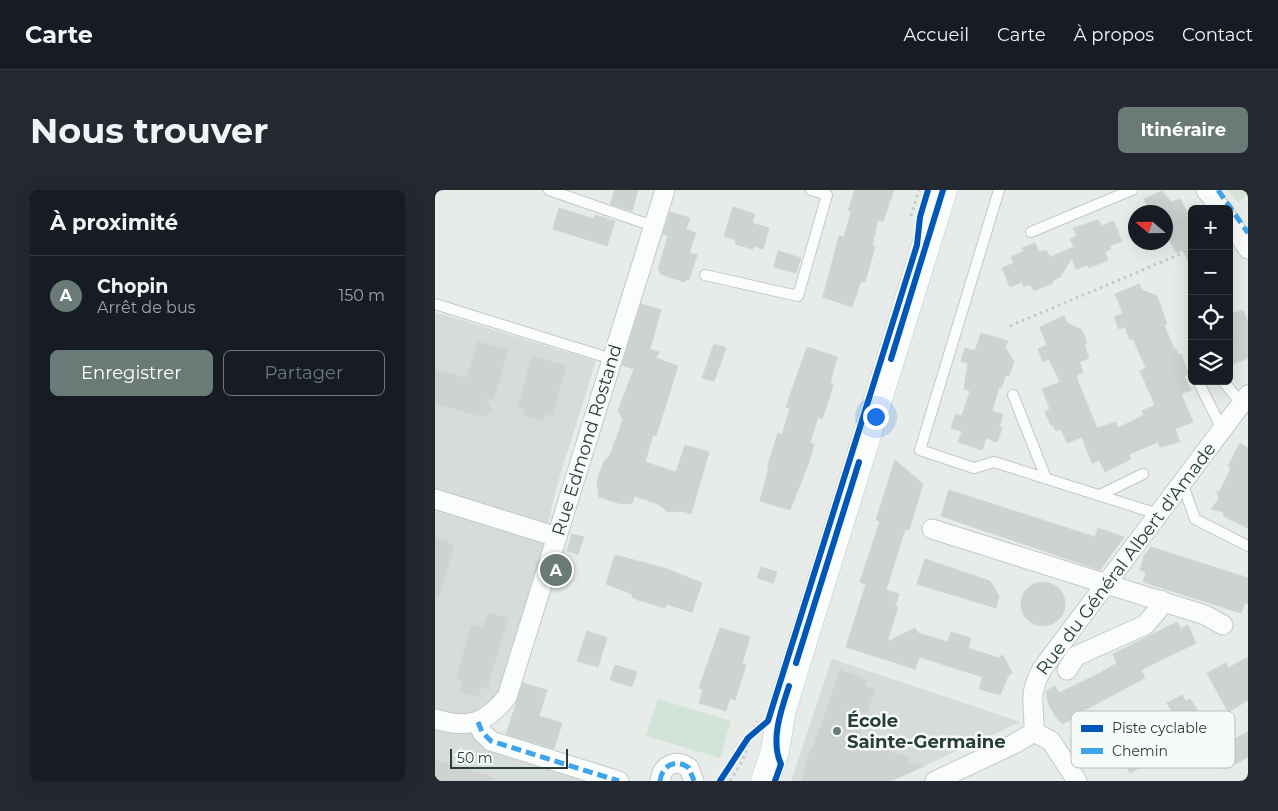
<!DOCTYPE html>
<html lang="fr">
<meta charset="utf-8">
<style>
body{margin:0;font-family:Montserrat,sans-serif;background:#242831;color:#f1f3f6}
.controls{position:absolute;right:15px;top:15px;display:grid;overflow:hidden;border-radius:8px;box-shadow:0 5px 20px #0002}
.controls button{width:45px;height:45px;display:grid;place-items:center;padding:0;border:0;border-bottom:1px solid #363941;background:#171b24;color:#f1f3f6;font:25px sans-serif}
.compass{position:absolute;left:693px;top:15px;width:45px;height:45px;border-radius:50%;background:#171b24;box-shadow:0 5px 20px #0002;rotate:290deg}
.scale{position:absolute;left:15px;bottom:12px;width:118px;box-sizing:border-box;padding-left:5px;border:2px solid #263d39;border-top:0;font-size:14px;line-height:18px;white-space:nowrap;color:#263d39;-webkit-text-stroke:4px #f6faf8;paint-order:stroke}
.you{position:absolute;left:440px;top:226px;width:18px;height:18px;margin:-12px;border:4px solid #fff;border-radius:50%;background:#1a73e8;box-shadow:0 0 0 8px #1a73e833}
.badge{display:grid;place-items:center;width:32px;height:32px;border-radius:50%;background:#6a7a77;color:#fff;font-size:16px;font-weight:700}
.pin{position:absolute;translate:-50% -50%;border:2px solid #fff;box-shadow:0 1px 5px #0006}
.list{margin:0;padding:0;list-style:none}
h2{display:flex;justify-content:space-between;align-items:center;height:65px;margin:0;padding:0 20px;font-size:21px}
h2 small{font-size:16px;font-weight:400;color:#9ea1a6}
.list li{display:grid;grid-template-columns:32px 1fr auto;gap:15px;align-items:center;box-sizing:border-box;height:80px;padding:0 20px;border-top:1px solid #363941}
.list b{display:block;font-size:19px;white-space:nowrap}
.list p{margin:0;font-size:16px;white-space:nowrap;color:#9ea1a6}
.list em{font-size:16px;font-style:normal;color:#9ea1a6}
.actions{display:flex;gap:10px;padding:15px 20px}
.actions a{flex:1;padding:11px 0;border:1px solid #6a7a77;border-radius:8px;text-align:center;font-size:18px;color:#6a7a77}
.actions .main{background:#6a7a77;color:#fff}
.icon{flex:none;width:28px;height:28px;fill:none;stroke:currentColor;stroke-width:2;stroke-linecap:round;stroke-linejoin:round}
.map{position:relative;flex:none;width:813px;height:591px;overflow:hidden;border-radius:8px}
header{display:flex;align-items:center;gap:30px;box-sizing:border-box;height:70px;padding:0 25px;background:#171b24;border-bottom:1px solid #363941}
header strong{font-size:24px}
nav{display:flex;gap:28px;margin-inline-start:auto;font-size:18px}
.intro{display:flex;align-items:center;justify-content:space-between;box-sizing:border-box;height:120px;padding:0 30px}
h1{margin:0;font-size:35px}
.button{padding:12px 22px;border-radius:8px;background:#6a7a77;color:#fff;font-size:18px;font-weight:700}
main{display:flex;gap:30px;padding:0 30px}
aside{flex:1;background:#171b24;border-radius:8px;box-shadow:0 5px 20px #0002}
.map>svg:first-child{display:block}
.built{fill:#d5dcd9}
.green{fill:#d2e3d8}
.building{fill:#ced3d1;stroke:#d0d4d2}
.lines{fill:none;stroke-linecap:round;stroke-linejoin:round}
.lane-casing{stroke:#c4c8c6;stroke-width:12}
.street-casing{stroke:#c4c8c6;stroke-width:21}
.secondary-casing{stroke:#c3c9c7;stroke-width:29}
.path{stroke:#c2cbc9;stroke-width:3;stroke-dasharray:2.5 4;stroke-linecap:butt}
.lane{stroke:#fbfcfc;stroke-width:10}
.street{stroke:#fbfcfc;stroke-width:19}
.secondary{stroke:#fbfcfc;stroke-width:28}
.quiet{stroke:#3ea4ec;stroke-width:5;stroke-dasharray:10 5;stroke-linecap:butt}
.cycleway-casing{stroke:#f6faf8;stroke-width:9}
.cycleway{stroke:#0057b8;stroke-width:6}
.poi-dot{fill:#6a7a77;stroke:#f6faf8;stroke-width:2}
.labels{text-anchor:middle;stroke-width:5;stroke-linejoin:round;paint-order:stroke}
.street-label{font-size:18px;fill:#263d39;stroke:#f6faf8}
.poi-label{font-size:18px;font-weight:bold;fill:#263d39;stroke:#f6faf8;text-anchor:start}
.key{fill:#f6faf8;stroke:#b8c1bf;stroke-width:1}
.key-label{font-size:14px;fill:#263d39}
</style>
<header>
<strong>Carte</strong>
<nav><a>Accueil</a><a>Carte</a><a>À propos</a><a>Contact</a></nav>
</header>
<div class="intro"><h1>Nous trouver</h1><a class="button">Itinéraire</a></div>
<main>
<aside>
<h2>À proximité<small></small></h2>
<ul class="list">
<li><span class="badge">A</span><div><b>Chopin</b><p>Arrêt de bus</p></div><em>150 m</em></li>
</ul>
<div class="actions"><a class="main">Enregistrer</a><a>Partager</a></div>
</aside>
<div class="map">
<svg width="813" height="591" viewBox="0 0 813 591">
<rect width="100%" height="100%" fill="#e7ebe9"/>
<g class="built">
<polygon points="0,122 161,171 122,295 102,382 48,557 150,591 0,591"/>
<polygon points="397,469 585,532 456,591 356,591"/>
</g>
<g class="green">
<polygon points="793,0 813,0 813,2 804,13"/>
<polygon points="223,509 296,531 285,568 211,546"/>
</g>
<g class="building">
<polygon points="180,0 203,0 197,21 175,14"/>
<polygon points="420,0 459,0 448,31 443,30 437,56 440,57 430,92 426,91 417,117 388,107 404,46 409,47 416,22 413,20"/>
<polygon points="727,1 736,12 745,9 755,27 752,29 755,35 752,36 757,48 757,81 748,60 741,63 735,51 730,53 730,22 715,22 709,9"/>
<polygon points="298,17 320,24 317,33 334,38 328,59 319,56 318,59 300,54 301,50 289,46"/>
<polygon points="124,18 159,29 160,25 180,31 172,56 118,39"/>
<polygon points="235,22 255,28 251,39 261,43 254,63 262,65 254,90 251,89 250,92 225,84 226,82 223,80 233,46 228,44"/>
<polygon points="663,30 667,36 678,31 687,51 674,56 676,59 670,62 673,70 654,78 653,75 641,79 637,68 625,87 617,91 618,93 599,101 595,94 589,97 587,92 575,97 567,78 579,73 576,67 589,61 587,58 600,53 604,62 611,60 615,67 639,57 635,49 642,46 638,38"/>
<polygon points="343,61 366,68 361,83 339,77"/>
<polygon points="704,94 707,100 722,106 732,134 729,135 739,159 741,159 744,165 746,164 751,177 753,184 749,186 756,200 746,204 758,232 740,239 745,252 725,257 723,252 694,264 696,269 670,282 664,270 657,273 647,247 632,253 626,239 621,241 618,235 616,235 610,222 615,219 607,199 625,192 614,169 608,172 603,159 612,155 605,137 629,126 632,133 647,140 652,153 649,154 654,168 644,172 648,182 641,186 646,199 662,238 681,232 683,238 709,225 707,221 720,215 705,181 711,178 698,149 695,150 690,137 684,139 679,127 688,123 680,104"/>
<polygon points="206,114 226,120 215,159 224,162 221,168 243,176 221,246 218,245 210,272 241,282 250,255 274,262 256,324 248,321 233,322 223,314 200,306 197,313 186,314 164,307 162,291 169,271 175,265 188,230 183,221 199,179 187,175"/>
<polygon points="808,120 813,132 813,168 794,176 794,125"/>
<polygon points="546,143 573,151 570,157 579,172 574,186 571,185 566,198 564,197 557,221 568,224 564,237 567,238 562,252 551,248 547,260 523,252 527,241 516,238 521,224 527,226 535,201 529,199 533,173 526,171 530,158 540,161"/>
<polygon points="43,152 73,160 58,210 50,208 57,221 48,227 0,213 0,179 32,188"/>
<polygon points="279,154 291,158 279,191 267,188"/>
<polygon points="372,157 402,167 395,193 398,194 396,203 387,229 383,227 375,253 379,254 374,272 355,320 325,311 334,278 332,278 343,243 347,245 355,218 351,217"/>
<polygon points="97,166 131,176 117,226 109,224 108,230 89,225 91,219 83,217"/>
<polygon points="805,253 813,258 813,338 789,326 788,322 776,319 784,309 782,302 785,301 796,278 793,276"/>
<polygon points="460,270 488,294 474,340 470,339 451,400 464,404 460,416 463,417 452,452 480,438 483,443 513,452 516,442 536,448 533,458 563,468 568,465 577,483 573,486 565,505 544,499 548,487 510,475 484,467 480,479 411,457 431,394 425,392 445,331 441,330"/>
<polygon points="514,300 660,347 663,338 689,347 665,380 506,326"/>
<polygon points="137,344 149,347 143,364 132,361"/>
<polygon points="0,347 14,351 13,354 19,356 3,409 0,409"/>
<polygon points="716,357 813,388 813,414 810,413 806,423 708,392 711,382 705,380 709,366"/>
<polygon points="180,365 229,378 267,393 257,422 231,414 230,418 203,410 197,407 197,404 171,394"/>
<polygon points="490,369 555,391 564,406 561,418 482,394"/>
<polygon points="326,377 342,382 338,393 322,388"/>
<circle cx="608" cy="414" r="22"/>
<polygon points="54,423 73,428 52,498 46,496 43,507 25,501 28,492 21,489 37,435 47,438"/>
<polygon points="742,432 746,439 753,435 761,453 706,480 710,488 642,524 644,526 627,534 621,527 613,513 611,501 620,496 624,503 665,483 682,473 678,464"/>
<polygon points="285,438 315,447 307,474 311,475 300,510 295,508 291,521 264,513 268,499 264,498"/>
<polygon points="152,441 172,448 163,477 142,471"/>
<polygon points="813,467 813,510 793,522 772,483 791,473 793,478"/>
<polygon points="180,475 202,482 197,497 175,490"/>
<polygon points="405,480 432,490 430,496 440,499 422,550 475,568 474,573 489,576 456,591 367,591 370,582 368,581 375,560 377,561"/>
<polygon points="88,493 112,500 104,526 127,533 119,559 71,544"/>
<polygon points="747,505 751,511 755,509 770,533 768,534 784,557 813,542 813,567 791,579 766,571 732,513"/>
<polygon points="688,547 693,556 703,550 714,572 695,583 689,573 686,575 674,555"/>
<polygon points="0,570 59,588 58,591 0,591"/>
</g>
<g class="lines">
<g class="lane-casing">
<g id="lane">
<polyline points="114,0 218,36"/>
<polyline points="564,0 485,260 539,278 559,272 723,324"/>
<polyline points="596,42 697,0"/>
<polyline points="270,85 363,106 392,5 376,0"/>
<polyline points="0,114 177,169"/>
<polyline points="769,191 764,193 787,239"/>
<polyline points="788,191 806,213"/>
<polyline points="578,205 611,288"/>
<polyline points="747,292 760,329 813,356"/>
<polyline points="665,305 708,284"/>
</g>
</g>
<g class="street-casing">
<g id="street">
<polyline points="771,0 786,19"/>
<polyline points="794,30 813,59"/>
<polyline points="0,309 122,347"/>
<polyline points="497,339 770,425 788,435"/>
<polyline points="632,480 641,466 710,435 723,420 726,410"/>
<path d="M0,529C34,539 50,534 72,507L230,0"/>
<polyline points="43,532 47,542 56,551 184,591"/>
<path d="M599,542C600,513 592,507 607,479L813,205"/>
<polyline points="599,542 616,551 642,591"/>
<path d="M225,591C227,575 241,568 254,578L259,591"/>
<polyline points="500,591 579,554 599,542"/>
</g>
</g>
<g class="secondary-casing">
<polyline id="secondary" points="330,591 340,561 347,519 508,0"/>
</g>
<g class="path">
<polyline points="476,26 484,0"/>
<polyline points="575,136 757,59"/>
<polyline points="295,591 307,572 322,531"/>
</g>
<use href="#lane" class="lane"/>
<use href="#street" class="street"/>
<use href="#secondary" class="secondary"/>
<g class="quiet">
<polyline points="783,0 813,43"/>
<polyline points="43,532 47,542 56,551 184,591"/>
<path d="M225,591C227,575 241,568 254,578L259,591"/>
</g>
<g class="cycleway-casing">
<g id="cycleway">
<polyline points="456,169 508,0"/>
<polyline points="361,473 424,272"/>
<polyline points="285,591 313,548 333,531 482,55 485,27 493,0"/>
<path d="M340,591L346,574C335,551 346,520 354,496"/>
</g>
</g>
<use href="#cycleway" class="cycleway"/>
</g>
<circle class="poi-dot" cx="402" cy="541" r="5"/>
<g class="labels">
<g class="street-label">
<text transform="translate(152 250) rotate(-73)" y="6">Rue Edmond Rostand</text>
<text transform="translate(691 369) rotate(-53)" y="6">Rue du Général Albert d'Amade</text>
</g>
<g class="poi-label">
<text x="412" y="537">École<tspan x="412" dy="21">Sainte-Germaine</tspan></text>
</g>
</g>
<rect x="636" y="521" width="164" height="57" rx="8" class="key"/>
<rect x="646" y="535" width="22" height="7" fill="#0057b8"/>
<rect x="646" y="558" width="22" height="6" fill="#3ea4ec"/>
<g class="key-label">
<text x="677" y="543">Piste cyclable</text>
<text x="677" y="566">Chemin</text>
</g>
</svg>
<div class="controls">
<button>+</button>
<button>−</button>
<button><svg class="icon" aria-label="locate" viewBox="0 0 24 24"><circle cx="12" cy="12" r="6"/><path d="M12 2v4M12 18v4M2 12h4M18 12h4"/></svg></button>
<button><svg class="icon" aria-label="layers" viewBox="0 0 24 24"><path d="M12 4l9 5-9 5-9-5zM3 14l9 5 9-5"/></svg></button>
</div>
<svg class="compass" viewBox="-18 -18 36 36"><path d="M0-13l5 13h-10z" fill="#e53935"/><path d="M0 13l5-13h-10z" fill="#9ea1a6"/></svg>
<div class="scale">50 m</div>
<div class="you"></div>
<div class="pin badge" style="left:121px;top:380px">A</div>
</div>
</main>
